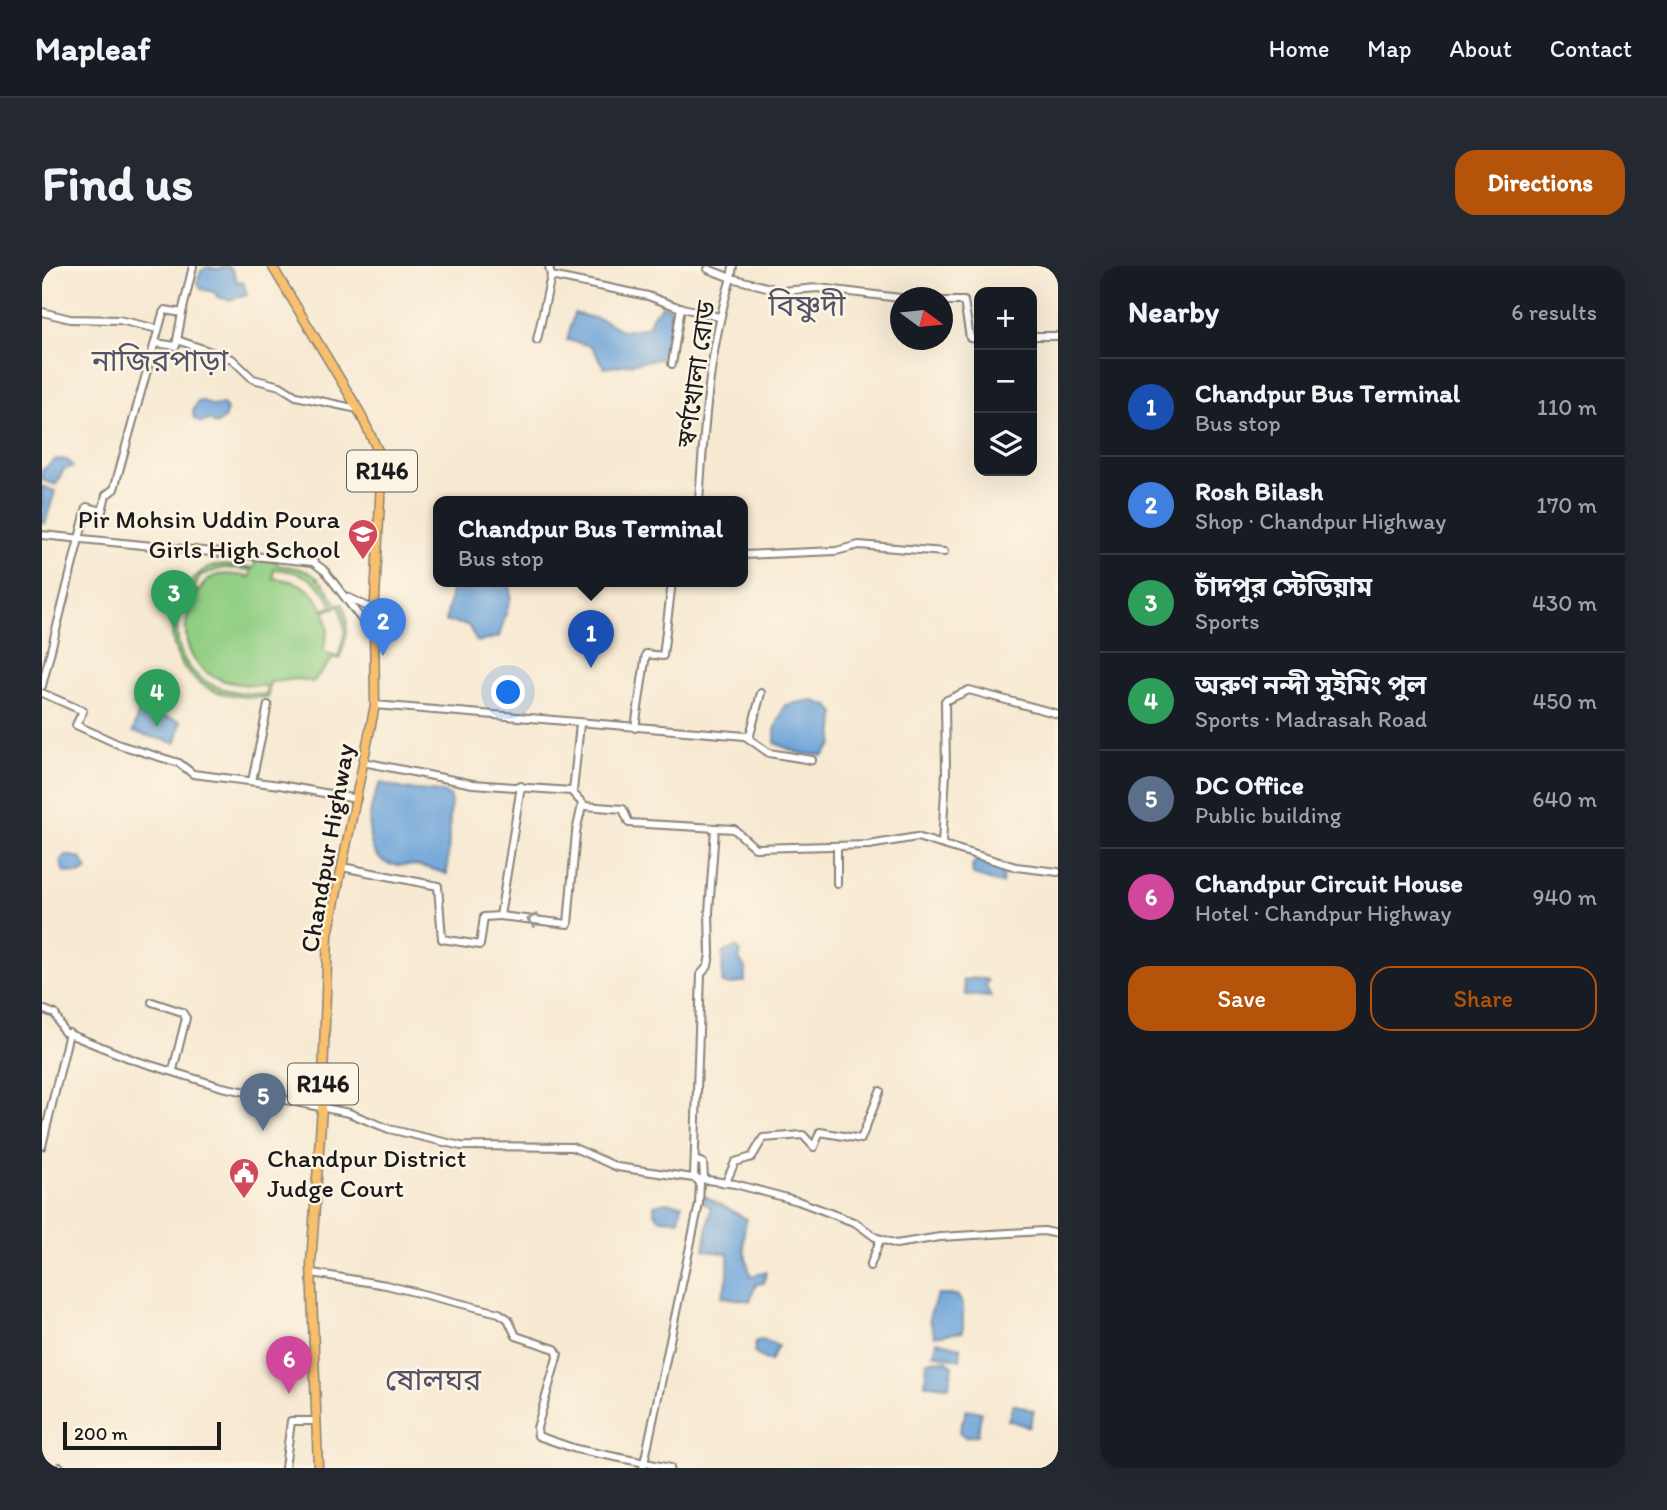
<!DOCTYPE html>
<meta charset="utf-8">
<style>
body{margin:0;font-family:Itim,"Noto Sans Bengali",sans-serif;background:#242831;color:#f1f3f6}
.controls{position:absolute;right:21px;top:21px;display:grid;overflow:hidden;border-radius:14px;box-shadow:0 7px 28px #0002}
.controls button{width:63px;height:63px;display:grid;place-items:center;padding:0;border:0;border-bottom:2px solid #363941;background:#171b24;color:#f1f3f6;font:35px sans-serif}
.compass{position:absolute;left:848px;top:21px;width:63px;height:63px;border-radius:50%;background:#171b24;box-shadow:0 7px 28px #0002;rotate:105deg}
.scale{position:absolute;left:21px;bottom:18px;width:158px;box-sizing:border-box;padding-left:7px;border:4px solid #1c1c1c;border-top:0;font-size:19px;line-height:24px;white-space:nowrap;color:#1c1c1c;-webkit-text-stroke:5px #fcf5e5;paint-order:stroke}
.you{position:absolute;left:467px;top:427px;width:24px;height:24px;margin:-18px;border:5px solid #fff;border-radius:50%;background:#1a73e8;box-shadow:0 0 0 10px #1a73e833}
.badge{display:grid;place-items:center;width:46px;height:46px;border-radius:50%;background:#b45309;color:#fff;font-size:23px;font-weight:700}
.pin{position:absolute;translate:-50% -58px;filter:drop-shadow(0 2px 4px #0008)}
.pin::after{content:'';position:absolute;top:37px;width:24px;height:21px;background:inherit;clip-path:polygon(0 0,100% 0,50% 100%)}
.popup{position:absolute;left:391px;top:230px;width:315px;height:91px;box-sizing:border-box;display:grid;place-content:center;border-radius:14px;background:#171b24;filter:drop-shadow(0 2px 5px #0005);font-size:23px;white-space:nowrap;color:#9ea1a6}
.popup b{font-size:26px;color:#f1f3f6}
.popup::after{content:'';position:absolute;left:50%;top:100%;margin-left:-14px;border:14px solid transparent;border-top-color:#171b24}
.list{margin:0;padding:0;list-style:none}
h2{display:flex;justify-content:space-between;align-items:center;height:91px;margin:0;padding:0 28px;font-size:30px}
h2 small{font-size:23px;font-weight:400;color:#9ea1a6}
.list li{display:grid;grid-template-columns:46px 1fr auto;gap:21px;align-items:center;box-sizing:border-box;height:98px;padding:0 28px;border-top:2px solid #363941}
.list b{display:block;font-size:26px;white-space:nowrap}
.list p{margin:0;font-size:23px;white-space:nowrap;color:#9ea1a6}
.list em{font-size:23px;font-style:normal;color:#9ea1a6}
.actions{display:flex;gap:14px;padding:21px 28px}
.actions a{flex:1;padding:16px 0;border:2px solid #b45309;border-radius:21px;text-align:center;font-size:24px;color:#b45309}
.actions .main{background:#b45309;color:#fff}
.icon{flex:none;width:38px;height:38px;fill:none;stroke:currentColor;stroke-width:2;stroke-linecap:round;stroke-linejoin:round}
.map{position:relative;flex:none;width:1016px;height:1202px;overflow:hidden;border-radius:21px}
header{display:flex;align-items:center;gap:42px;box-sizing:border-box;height:98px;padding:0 35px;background:#171b24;border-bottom:2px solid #363941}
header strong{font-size:33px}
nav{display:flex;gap:38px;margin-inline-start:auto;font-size:24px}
.intro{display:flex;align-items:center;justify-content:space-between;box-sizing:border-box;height:168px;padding:0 42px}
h1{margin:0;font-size:49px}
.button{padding:18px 32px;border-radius:21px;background:#b45309;color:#fff;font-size:24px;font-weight:700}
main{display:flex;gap:42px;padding:0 42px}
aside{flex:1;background:#171b24;border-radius:21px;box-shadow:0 7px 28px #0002}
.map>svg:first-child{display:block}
.green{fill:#92cf84;stroke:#577650;stroke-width:2;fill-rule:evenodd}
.water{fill:#6aa2d9;stroke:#435f7a;stroke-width:2}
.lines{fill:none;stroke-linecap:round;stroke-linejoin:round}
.minor-casing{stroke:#8a8277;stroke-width:10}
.major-casing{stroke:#8a8277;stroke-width:11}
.minor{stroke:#fff;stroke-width:6}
.major{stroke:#f8bf6c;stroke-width:8}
.oneway{stroke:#999}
.labels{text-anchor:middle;stroke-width:5;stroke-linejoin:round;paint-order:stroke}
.shield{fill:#fcf5e5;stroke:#5f5d58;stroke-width:2}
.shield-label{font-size:24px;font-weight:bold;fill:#1c1c1c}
.street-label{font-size:26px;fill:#1c1c1c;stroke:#fcf5e5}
.poi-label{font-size:26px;fill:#1c1c1c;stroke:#fcf5e5;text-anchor:end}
.quarter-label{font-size:30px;fill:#555166;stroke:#fcf5e5}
</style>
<header>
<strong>Mapleaf</strong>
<nav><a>Home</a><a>Map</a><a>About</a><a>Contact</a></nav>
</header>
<div class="intro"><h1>Find us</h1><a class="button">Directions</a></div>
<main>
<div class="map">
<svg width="1016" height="1202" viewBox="0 0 1016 1202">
<rect width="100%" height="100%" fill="#fcf5e5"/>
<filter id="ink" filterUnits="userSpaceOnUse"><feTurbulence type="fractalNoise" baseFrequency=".0143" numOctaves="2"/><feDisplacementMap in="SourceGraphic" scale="14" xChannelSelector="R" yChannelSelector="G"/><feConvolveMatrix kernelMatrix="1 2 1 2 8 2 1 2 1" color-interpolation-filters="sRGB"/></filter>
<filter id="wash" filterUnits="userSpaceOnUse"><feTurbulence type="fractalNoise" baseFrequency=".00686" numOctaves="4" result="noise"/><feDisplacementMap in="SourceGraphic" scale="28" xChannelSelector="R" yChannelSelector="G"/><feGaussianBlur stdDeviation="1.57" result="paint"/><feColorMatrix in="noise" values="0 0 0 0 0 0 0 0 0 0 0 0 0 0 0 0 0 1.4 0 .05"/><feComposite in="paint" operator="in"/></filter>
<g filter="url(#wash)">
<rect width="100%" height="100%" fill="#f7e9d2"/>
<g class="green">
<path d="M213,293L235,295V299C268,302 279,310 295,339L301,338C308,357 305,374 297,393L292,391L271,416L256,413L228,416L226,432C209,431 188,431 172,425C130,407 117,358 145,321C151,314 155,307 164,303C179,296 197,300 212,302ZM182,302L209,304L208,311C186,307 167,304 157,326L152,322L159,309ZM232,303C260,305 278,314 291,340L281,344C270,320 256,315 231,312ZM149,321L155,326C136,359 140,400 180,414C194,419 210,419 225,420L224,429C208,427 190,427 175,421C132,405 124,356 149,321ZM298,340L303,365L296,392L281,386L286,363L283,345Z"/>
<polygon points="95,426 121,433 117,447 92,441"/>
</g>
<g class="water">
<polygon points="184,0 190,3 195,15 201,16 205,29 188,34 176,31 172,26 159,23 155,16 159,5 165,1 177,3"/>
<polygon points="621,39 634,46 629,91 563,102 549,80 525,74 532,47 561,54 581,65 606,61 611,49"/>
<polygon points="161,135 171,140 181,138 185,144 182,153 174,159 168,154 159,157 152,153 151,144 156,136"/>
<polygon points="14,193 25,194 31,201 22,203 14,219 0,214 0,204"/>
<polygon points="0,220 13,225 3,258 0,256"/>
<polygon points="410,316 468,316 469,331 457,371 435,376 426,359 404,356"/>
<polygon points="769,434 787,440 793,447 791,478 781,490 756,487 733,477 733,464 743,439"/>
<polygon points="97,444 139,455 134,477 91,466"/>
<path d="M339,517L362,523L401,526L409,531L405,608C396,605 387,602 378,600C368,598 353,601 344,597C318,584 327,534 339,517Z"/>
<polygon points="23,589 39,592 45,604 37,608 22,606 18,595"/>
<polygon points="934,594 962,603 960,618 931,609 930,601"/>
<polygon points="694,681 699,686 697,693 703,702 703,715 688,719 680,717 681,687"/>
<polygon points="935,712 946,714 944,720 949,731 924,729 921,714"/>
<path d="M661,929L705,953C698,972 703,991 709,1010L724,1006L722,1017L714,1018L708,1035L680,1031L686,1010V988L662,984L669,941L661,936Z"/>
<polygon points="623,936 640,938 637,954 619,953 612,947 612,939"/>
<polygon points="895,1029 915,1029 921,1038 921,1066 893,1070 887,1052"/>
<polygon points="723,1074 736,1080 728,1096 712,1087 714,1075"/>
<polygon points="895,1075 919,1081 918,1094 892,1088"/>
<polygon points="904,1094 911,1100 907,1120 883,1118 885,1095"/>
<polygon points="971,1138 992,1145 987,1161 966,1154"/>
<polygon points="925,1143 939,1146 936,1169 923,1171 917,1166"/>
</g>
</g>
<g filter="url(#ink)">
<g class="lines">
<g class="minor-casing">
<g id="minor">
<polyline points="691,0 689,12 740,25 776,22 858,32"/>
<polyline points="509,10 606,30 633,40 677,51"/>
<polyline points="900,35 922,35 928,72 937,73"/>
<polyline points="0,46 28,53 77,54 116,63"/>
<polyline points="990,70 1016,70"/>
<polyline points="135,74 190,93 211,113 238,120 254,130 316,143"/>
<polyline points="495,74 509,10 507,0"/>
<polyline points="113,77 134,80 140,47"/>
<polyline points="630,98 639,41"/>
<path d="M657,236C662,161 667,84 689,12L666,3"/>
<polyline points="0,269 271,296 283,305 332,370"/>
<polyline points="701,289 794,285 817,279 902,286"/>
<polyline points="305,331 326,341 331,351"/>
<polyline points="0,420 45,241 60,245 64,229 72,223 121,47 123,44 140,47 151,0"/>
<polyline points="0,427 41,445 34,459 78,479 137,497 151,508 238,519 315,533"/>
<polyline points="333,439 703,470 727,487 770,494"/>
<polyline points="593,462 604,388 621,390 630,316"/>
<polyline points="703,470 708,469 719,427"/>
<polyline points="321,496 431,518 529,525 543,540 581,543 587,557 692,563 713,582 827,579 875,571 974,601 1016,606"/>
<polyline points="210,515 226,439"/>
<polyline points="531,525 538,458"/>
<polyline points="900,578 904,507 903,435 927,424 1016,448"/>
<polyline points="795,582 795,618"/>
<polyline points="300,601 396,620 400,673 438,679 442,651 458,650 479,520"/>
<polyline points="458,650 526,658 534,566 540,539 538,549"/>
<polyline points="110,736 140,746 144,752 131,804"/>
<polyline points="0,743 13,748 22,766 92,794 180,821 307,847 347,863 419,880 530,881 575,901 693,918 756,935 814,957 833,971 854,978 898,971 1002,965 1016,968"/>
<polyline points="0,880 27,767"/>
<polyline points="653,894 661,897 662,911"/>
<polyline points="684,916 693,896 710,891 721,872 761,869 772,881 778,866 819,873 838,825"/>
<polyline points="828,1000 838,974"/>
<polyline points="270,1007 344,1019 457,1047 466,1053 474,1070 513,1083 516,1088 495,1162 496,1170 534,1183 628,1202"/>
<polyline points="17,1202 18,1201"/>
<polyline points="243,1202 249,1155 274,1155"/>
<polyline points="601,1202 657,938 658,917 652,910 659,708 666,700 668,688 667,646 673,563"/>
</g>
</g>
<g class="major-casing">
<polyline id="major" points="230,0 316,143 340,193 332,353 333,439 286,669 280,842 269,997 276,1202"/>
</g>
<use href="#minor" class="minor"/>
<use href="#major" class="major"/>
</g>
<defs><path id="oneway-chevron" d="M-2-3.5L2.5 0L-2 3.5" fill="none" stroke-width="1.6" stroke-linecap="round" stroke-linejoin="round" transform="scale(1.75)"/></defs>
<use class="oneway" href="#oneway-chevron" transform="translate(490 654) rotate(-172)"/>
</g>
<defs>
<g id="school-pin" transform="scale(1.575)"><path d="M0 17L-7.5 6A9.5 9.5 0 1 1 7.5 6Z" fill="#d1495b" stroke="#fcf5e5"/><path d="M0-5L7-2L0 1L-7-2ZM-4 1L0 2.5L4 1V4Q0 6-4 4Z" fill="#fff"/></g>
<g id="civic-pin" transform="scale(1.575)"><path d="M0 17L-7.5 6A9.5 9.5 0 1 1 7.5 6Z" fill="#d1495b" stroke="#fcf5e5"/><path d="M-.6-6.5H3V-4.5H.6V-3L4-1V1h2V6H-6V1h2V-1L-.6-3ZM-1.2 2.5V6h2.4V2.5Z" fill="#fff"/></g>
</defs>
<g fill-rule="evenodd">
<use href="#school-pin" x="321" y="268"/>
<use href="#civic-pin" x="202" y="907"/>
</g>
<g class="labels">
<g class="shield">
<rect x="305" y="184.5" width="70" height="41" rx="5"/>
<rect x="246" y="797.5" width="70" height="41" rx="5"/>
</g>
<g class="shield-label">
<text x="340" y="213">R146</text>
<text x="281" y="826">R146</text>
</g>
<g class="street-label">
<text transform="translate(654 108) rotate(-82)" y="9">স্বর্ণখোলা রোড</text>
<text transform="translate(285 582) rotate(-80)" y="9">Chandpur Highway</text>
</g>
<g class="poi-label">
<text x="298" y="262">Pir Mohsin Uddin Poura<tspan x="298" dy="30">Girls High School</tspan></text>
<text x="225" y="901" text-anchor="start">Chandpur District<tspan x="225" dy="30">Judge Court</tspan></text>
</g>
<g class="quarter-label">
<text x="765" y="50">বিষ্ণুদী</text>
<text x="118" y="105">নাজিরপাড়া</text>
<text x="391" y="1124">ষোলঘর</text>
</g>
</g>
</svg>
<div class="controls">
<button>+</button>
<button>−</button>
<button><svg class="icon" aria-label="layers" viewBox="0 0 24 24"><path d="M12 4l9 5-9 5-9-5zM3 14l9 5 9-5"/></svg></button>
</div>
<svg class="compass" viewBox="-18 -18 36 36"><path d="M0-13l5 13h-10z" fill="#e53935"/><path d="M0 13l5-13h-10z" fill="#9ea1a6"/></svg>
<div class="scale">200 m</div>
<div class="you"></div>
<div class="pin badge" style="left:549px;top:402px;background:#1a4fb4">1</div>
<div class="popup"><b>Chandpur Bus Terminal</b>Bus stop</div>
<div class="pin badge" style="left:341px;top:390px;background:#3f7fe0">2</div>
<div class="pin badge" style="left:132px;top:362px;background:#2e9e5b">3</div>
<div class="pin badge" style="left:115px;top:461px;background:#2e9e5b">4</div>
<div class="pin badge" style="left:221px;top:865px;background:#5c6f8a">5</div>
<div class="pin badge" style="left:247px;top:1128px;background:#d1479c">6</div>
</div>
<aside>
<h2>Nearby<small>6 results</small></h2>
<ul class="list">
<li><span class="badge" style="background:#1a4fb4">1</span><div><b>Chandpur Bus Terminal</b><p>Bus stop</p></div><em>110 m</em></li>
<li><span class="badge" style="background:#3f7fe0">2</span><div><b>Rosh Bilash</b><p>Shop · Chandpur Highway</p></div><em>170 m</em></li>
<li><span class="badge" style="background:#2e9e5b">3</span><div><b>চাঁদপুর স্টেডিয়াম</b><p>Sports</p></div><em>430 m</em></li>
<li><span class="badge" style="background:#2e9e5b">4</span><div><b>অরুণ নন্দী সুইমিং পুল</b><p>Sports · Madrasah Road</p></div><em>450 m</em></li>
<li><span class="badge" style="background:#5c6f8a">5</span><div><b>DC Office</b><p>Public building</p></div><em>640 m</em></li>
<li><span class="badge" style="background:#d1479c">6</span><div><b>Chandpur Circuit House</b><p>Hotel · Chandpur Highway</p></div><em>940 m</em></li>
</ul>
<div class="actions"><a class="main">Save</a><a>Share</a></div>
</aside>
</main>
